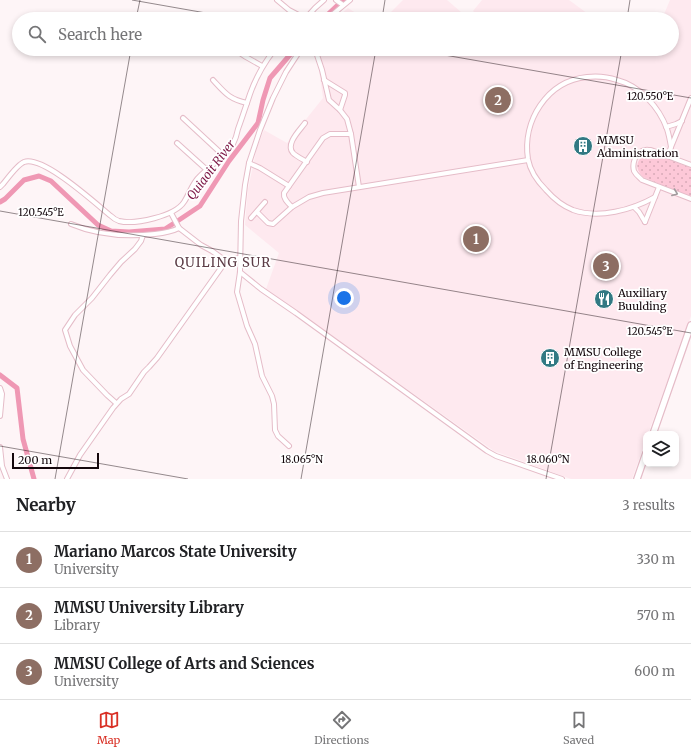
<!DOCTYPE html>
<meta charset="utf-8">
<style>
body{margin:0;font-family:Merriweather,serif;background:#f2f2f2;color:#202124}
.controls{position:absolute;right:12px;bottom:12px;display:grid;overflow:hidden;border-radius:8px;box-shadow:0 2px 6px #0003}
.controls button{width:36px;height:36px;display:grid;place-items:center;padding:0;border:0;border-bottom:1px solid #e0e0e0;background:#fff;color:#202124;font:20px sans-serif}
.scale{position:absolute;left:12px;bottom:10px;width:87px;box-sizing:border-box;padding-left:4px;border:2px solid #14070c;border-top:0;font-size:11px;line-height:14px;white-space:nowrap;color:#14070c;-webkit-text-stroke:3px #fff;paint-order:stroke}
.you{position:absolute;left:344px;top:298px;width:14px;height:14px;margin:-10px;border:3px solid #fff;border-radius:50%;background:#1a73e8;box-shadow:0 0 0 6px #1a73e833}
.badge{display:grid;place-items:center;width:26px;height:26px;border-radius:50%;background:#d93025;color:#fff;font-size:13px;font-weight:700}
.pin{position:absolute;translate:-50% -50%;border:2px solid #fff;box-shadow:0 1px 4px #0006}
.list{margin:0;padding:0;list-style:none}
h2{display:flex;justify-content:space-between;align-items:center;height:52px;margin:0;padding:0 16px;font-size:17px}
h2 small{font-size:13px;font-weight:400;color:#757577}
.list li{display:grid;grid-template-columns:26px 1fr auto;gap:12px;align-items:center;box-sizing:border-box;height:56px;padding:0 16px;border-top:1px solid #e0e0e0}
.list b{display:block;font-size:15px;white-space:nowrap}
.list p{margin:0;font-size:13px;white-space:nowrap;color:#757577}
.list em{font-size:13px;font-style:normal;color:#757577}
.icon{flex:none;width:22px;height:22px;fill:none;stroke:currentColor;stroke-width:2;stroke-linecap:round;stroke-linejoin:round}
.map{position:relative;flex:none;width:691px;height:479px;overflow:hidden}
.search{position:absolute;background:#fff;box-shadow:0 2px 6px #0003;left:12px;right:12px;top:12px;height:44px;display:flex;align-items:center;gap:10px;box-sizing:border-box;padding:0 14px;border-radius:22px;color:#757577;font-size:15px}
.sheet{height:220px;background:#fff}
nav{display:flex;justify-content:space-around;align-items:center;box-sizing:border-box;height:56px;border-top:1px solid #e0e0e0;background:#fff;font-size:11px;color:#757577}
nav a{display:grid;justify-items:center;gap:2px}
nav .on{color:#d93025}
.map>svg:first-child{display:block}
.built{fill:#fee9ef}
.grass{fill:url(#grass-dots)}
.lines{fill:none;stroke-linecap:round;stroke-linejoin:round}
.river{stroke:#ef98b4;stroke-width:5}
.minor-casing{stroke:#e5bcc8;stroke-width:6}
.major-casing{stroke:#e5bcc8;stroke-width:8}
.minor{stroke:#fff;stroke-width:4}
.major{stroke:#fff;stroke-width:5.5}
.oneway{stroke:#a19c9e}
.ticks{fill:none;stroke:#14070c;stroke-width:1;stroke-opacity:0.45}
.labels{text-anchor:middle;stroke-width:3.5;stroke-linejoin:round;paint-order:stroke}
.poi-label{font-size:11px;fill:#14070c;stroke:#fff;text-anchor:start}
.water-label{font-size:12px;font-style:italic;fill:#7c1745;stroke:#fff}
.quarter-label{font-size:13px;letter-spacing:1px;fill:#5c3c46;stroke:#fff}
.ticks-label{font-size:10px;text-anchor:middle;fill:#14070c;stroke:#fff;stroke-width:3.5;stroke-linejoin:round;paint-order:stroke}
</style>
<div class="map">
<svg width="691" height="479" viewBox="0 0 691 479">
<defs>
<pattern id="grass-dots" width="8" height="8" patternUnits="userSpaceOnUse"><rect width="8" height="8" fill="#fdc8d8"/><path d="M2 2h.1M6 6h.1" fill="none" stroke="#d8aab8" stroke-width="1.8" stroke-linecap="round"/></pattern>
</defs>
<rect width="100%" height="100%" fill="#fef5f7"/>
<g class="built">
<polygon points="403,0 447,0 469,19 384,19"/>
<polygon points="482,0 569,0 595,19 481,19 473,11"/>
<polygon points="670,0 691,0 691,316 648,434 646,434 646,440 632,479 571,479 494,451 266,289 279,253 245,225 248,189 257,147 264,130 287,143 323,98 316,49 637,49 646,56 649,49 672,49 672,19 662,19"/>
<polygon points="348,8 365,19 335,19"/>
</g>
<path class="grass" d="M646,153H652L691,168V197L643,177C634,167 636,161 646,153Z"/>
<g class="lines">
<g class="river">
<polyline points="323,19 341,2 345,0"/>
<polyline points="0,202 5,199 24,180 39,176 51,181 98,225 111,231 129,232 165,229 179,220 200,206 229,161 258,123 263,100 270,78 295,49"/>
<polyline points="0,375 17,388 23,439 34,479"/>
</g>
<g class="minor-casing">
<g id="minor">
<polyline points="277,0 289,10 306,19"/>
<polyline points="336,0 343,5"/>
<polyline points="305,19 315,8 324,0"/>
<polyline points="327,19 350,0"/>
<polyline points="234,49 246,57 262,66"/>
<polyline points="315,49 322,70 329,100 340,110 347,119 351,134 359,187"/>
<path d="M213,80C225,93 229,99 247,103"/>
<polyline points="324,80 345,93 345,95 340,110"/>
<polyline points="183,118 224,156"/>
<path d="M305,123C300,130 285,144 293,153C296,156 302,159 307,162"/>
<polyline points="666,127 676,124 682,121"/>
<polyline points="177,143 207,170"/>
<polyline points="668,156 671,147 691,98"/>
<polyline points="249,163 260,168 289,186"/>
<path d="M691,165L651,150C648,150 645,149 642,151C635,154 632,164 634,171C636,175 639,177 642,180L691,199"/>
<path d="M0,187L3,184C8,178 17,165 24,162C43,155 96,204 111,216C113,218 116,220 119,221C135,225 175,216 184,202C190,193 192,183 200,176C211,165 225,157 233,144C235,140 237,134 238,129C242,118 246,106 250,94C256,77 264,63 275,49"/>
<path d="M655,197C632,210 599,219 573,210C563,206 553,198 546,190C538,182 530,170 528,159C522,121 547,81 587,77C596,76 608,77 617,80C640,86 659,107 667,129C669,135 670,141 671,147"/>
<path d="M292,207C288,203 283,199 284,193L323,138L330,134H351"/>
<polyline points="634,207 639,212 645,222"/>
<polyline points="257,212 268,223 273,224 292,207 309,197 323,193 528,160"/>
<polyline points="171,213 179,228 201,245 212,251 226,261"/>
<polyline points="251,218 265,202"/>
<polyline points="645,222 659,187"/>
<path d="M71,224C97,235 127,237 155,234C164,233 171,232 179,228"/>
<polyline points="240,272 261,289 296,313 487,451 496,456 562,479"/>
<polyline points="0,388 2,394 0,416"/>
<polyline points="116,403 107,395 83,370 70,346 65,330 75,315 92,298 110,275 121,262 135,249 141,241 143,235"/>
<polyline points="289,446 278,436 275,430 274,404 272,396 262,376 255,344 247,326 237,292 240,272 241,221 245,185 249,163 260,130 273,98 286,72 301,49"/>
<polyline points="0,447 2,466 7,479"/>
<polyline points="67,479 80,455 113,408 121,399 129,394 144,372 149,367 157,358 226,261 239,258"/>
</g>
</g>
<g class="major-casing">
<g id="major">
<polyline points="653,434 691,325"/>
<polyline points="637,479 646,453"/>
</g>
</g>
<use href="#minor" class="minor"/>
<use href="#major" class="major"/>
</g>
<defs><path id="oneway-chevron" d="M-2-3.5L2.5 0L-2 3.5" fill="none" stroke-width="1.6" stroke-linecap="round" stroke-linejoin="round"/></defs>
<use class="oneway" href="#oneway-chevron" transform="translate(675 193) rotate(21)"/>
<path class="ticks" d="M132,0L240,19M136,19L140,0M382,19L385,0M627,19L630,0M410,49L691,98M0,211L691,333M0,446L188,479M55,479L131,49M301,479L376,49M546,479L622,49"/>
<defs>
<g id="building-disc" transform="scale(1)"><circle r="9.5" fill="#327983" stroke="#fff"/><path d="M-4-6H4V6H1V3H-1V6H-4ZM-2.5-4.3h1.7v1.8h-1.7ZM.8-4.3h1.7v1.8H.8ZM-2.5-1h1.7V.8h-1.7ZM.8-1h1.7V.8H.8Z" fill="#fff"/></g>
<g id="restaurant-disc" transform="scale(1)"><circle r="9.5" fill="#327983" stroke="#fff"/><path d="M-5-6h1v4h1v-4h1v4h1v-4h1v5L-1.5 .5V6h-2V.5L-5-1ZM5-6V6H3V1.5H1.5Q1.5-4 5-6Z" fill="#fff"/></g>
</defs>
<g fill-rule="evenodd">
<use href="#building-disc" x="583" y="146"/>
<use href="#restaurant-disc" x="604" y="299"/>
<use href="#building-disc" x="550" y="358"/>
</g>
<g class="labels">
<g class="poi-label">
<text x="597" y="144">MMSU<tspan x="597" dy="13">Administration</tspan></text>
<text x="618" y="297">Auxiliary<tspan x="618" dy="13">Buulding</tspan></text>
<text x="564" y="356">MMSU College<tspan x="564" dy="13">of Engineering</tspan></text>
</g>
<g class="water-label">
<text transform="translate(211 170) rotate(-53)" y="4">Quiaoit River</text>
</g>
<g class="quarter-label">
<text x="223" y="267">QUILING SUR</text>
</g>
</g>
<g class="ticks-label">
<text x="650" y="100">120.550°E</text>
<text x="41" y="216">120.545°E</text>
<text x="650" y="335">120.545°E</text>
<text x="302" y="463">18.065°N</text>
<text x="548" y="463">18.060°N</text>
</g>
</svg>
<div class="controls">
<button><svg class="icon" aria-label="layers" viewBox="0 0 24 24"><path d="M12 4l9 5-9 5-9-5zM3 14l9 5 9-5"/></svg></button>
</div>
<div class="scale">200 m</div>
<div class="you"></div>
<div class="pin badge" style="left:476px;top:239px;background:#8d6e63">1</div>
<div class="pin badge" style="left:498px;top:100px;background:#8d6e63">2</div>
<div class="pin badge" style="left:606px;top:266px;background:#8d6e63">3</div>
<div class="search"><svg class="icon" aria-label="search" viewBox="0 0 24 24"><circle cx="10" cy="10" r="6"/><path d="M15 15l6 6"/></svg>Search here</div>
</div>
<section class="sheet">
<h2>Nearby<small>3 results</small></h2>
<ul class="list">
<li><span class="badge" style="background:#8d6e63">1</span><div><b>Mariano Marcos State University</b><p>University</p></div><em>330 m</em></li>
<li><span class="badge" style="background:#8d6e63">2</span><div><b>MMSU University Library</b><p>Library</p></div><em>570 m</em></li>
<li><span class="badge" style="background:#8d6e63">3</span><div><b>MMSU College of Arts and Sciences</b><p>University</p></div><em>600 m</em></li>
</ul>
</section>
<nav>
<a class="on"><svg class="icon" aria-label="map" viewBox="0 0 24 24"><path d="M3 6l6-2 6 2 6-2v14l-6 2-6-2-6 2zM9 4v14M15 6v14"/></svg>Map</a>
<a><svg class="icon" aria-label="directions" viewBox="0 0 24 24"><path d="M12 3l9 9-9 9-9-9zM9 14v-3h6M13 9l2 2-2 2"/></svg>Directions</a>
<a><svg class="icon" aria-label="saved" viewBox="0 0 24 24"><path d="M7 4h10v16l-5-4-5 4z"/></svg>Saved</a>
</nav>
